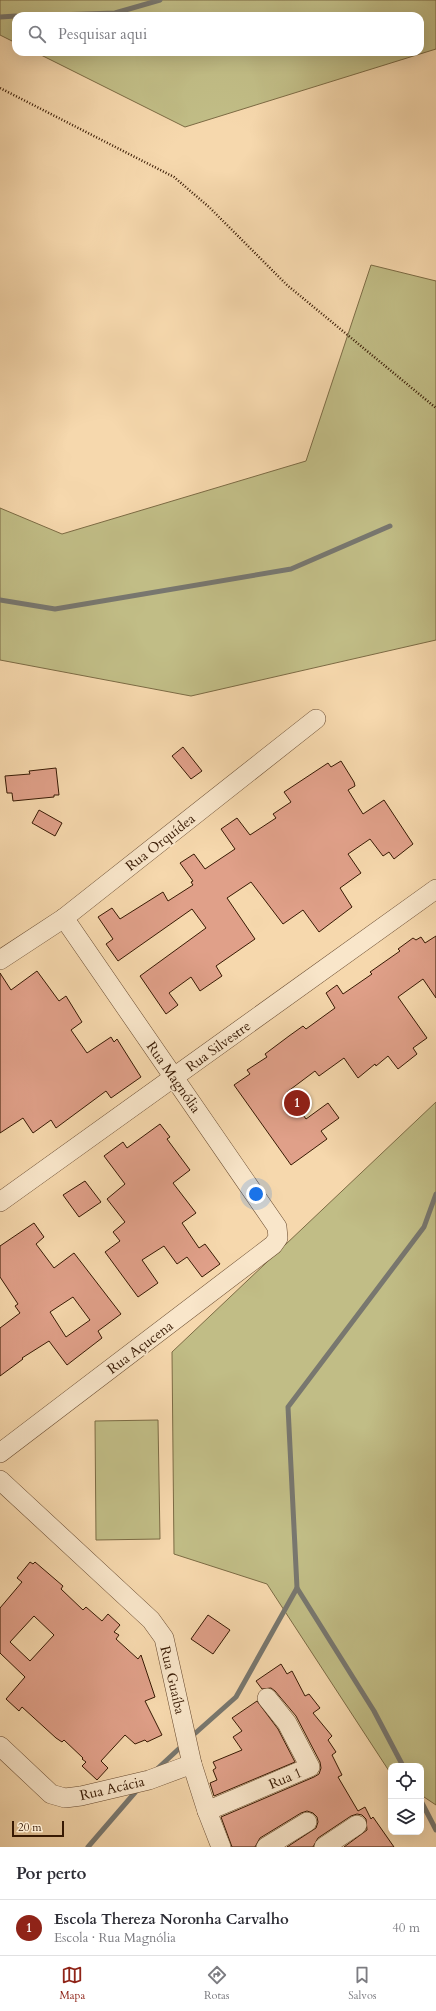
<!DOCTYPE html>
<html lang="pt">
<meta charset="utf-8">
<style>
body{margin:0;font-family:Cardo,serif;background:#f7f7f7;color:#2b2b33}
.controls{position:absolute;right:12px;bottom:12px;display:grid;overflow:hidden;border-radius:8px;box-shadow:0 4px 16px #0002}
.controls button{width:36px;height:36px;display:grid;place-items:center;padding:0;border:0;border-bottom:1px solid #e1e1e2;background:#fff;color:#2b2b33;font:20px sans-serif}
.scale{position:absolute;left:12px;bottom:10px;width:52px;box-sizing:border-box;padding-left:4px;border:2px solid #371903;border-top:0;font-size:11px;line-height:14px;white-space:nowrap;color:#371903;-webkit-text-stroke:3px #f9e6ca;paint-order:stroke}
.you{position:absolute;left:256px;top:1194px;width:14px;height:14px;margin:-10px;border:3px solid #fff;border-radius:50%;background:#1a73e8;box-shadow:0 0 0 6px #1a73e833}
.badge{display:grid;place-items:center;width:26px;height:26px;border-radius:50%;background:#8f2418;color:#fff;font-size:13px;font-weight:700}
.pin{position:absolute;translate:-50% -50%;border:2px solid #fff;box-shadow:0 1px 4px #0006}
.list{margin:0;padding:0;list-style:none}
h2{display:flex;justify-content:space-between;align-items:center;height:52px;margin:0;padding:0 16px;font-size:17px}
h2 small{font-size:13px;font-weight:400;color:#7c7c81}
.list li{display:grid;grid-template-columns:26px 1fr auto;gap:12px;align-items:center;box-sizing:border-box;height:56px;padding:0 16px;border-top:1px solid #e1e1e2}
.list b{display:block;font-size:15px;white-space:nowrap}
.list p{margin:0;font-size:13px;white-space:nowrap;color:#7c7c81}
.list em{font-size:13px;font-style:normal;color:#7c7c81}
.icon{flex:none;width:22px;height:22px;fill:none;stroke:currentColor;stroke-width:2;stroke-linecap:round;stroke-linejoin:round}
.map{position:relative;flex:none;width:436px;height:1847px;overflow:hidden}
.search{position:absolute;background:#fff;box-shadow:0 4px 16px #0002;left:12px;right:12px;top:12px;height:44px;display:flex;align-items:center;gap:10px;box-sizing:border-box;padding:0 14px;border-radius:12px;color:#7c7c81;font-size:15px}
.sheet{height:108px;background:#fff}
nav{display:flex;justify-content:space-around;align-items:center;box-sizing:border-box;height:56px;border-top:1px solid #e1e1e2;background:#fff;font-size:11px;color:#7c7c81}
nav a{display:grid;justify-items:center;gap:2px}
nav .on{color:#8f2418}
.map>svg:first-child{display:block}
.green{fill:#c1bd86;stroke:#7c6b44}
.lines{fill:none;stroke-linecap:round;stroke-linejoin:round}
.stream{stroke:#78776f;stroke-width:5}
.building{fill:#e0a089;stroke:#371903;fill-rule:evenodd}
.minor-casing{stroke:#67492e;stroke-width:20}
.path{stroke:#371903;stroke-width:2.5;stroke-dasharray:1 2;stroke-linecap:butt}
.minor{stroke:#f9e6ca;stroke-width:19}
.labels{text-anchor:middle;stroke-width:3.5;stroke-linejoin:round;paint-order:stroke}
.street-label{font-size:14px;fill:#371903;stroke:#f9e6ca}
</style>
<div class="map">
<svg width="436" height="1847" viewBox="0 0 436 1847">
<rect width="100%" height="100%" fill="#f6d8ad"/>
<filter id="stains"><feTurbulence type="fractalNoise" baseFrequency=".005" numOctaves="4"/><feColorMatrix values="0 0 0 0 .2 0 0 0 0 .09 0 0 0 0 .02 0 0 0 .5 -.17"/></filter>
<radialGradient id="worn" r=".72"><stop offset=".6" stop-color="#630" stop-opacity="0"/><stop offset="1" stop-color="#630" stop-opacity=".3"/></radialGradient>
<g class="green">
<polygon points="0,0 436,0 436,49 185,127 35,52 420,52 420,16 16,16 16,43 0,35"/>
<polygon points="371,265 436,281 436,640 191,696 0,660 0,508 62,534 306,461"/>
<polygon points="436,1102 436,1805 421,1795 421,1766 391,1766 391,1774 267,1584 174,1554 172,1352"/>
<polygon points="158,1420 160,1539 96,1540 95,1421"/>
</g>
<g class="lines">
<g class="stream">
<polyline points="25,16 115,13 160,0"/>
<polyline points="0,17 16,16"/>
<polyline points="0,600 55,609 291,569 390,526"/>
<polyline points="297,1588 374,1711 403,1766"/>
<polyline points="191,1737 236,1697 297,1588 288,1407 424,1227 436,1194"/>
<polyline points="156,1770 184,1744"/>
<polyline points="421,1801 436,1830"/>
<polyline points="88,1847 138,1789"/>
</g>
</g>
<g class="building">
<polygon points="183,747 202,771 191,779 172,756"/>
<polygon points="341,761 354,782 355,786 348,790 363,814 384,800 413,844 394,859 389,852 383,856 370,839 348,854 361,873 340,888 352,907 319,932 303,910 283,924 251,882 227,898 255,939 216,966 222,976 200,991 191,977 169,993 178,1005 166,1014 140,976 206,928 192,909 118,961 106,944 113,939 98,917 112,908 120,919 163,892 168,901 193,885 191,882 193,881 180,863 194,854 205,869 235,849 221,829 237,818 250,835 276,818 273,814 291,802 284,792 328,763 331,767"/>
<polygon points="56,768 59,795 54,795 54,797 13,801 12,793 7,793 5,776 30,774 29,771"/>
<polygon points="39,810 62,823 55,836 32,823"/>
<polygon points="436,936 436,998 423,979 398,997 427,1038 413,1048 417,1054 398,1069 388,1056 376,1066 375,1064 358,1078 344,1058 319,1076 315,1071 287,1092 306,1119 328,1103 339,1118 321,1131 327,1139 291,1165 234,1085 250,1074 247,1070 267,1057 265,1054 289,1036 303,1026 306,1029 335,1008 326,993 337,985 343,994 372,974 370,972 400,951 398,949 413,938 416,940 421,937 425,943"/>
<polygon points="37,971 59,1001 66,996 82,1022 71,1030 87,1053 111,1037 114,1042 117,1039 141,1077 111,1098 106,1091 56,1128 51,1120 33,1133 23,1118 0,1133 0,973 11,990"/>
<polygon points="160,1124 170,1137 167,1139 190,1170 173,1183 196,1213 182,1223 199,1248 205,1244 220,1264 202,1277 187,1257 177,1264 164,1246 142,1260 158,1283 138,1297 105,1252 120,1241 113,1232 125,1222 107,1199 125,1184 104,1156 123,1142 127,1148"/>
<polygon points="85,1181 101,1202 79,1217 63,1195"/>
<path d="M34,1223L44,1237L36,1244L54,1268L74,1253L121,1314L98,1331L102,1338L67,1365L49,1341L22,1358L23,1359L0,1376V1328L20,1313L15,1306L18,1304L0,1277V1246ZM73,1297L90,1320L66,1337L50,1312Z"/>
<path d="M30,1562L33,1564L35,1562L63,1586L61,1589L83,1610L86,1607L102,1621L108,1614L120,1625L114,1632L119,1635L116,1639L138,1659L141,1655L155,1697L145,1701L162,1735L147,1742L145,1740L135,1744L125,1735L101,1761L108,1768L97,1780L82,1766L86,1762L82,1759L83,1758L64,1740L62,1742L56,1738L22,1707L19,1711L6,1699L25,1677L0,1653V1608L22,1582L17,1578ZM34,1616L54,1635L30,1661L10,1642Z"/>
<polygon points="208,1615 230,1630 213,1654 191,1639"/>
<polygon points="281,1664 287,1674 292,1671 305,1696 309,1694 320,1708 313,1713 332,1736 328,1740 336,1752 332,1755 342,1775 338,1777 358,1811 365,1807 371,1819 373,1817 394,1847 344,1847 367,1830 366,1819 362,1815 357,1814 351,1816 318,1838 313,1847 287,1847 316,1828 318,1822 317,1817 313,1813 307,1811 301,1813 260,1838 255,1847 232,1847 221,1817 314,1777 319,1774 321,1768 320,1762 296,1716 275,1691 271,1688 262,1689 256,1681"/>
<polygon points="257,1701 278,1729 295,1762 214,1796 210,1783 217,1780 213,1770 216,1768 213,1762 242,1750 233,1737 242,1731 232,1718"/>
</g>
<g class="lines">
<g class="minor-casing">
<g id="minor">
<polyline points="0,960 64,918 316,719"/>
<polyline points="0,1202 436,889"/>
<polyline points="0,1453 273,1245 278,1238 277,1227 64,918"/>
<polyline points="0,1480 151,1620 164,1638 192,1764 207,1811 221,1847"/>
<polyline points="0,1746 51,1794 65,1798 81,1796 149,1780 192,1764"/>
<polyline points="207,1811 310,1767 287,1723 267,1698"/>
<polyline points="266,1847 307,1822"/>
<polyline points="324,1847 357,1825"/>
</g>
</g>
<polyline class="path" points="0,88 174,177 209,207 287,285 436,408"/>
<use href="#minor" class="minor"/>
</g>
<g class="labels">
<g class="street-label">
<text transform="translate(160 842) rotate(-38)" y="5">Rua Orquídea</text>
<text transform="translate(218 1046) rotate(-36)" y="5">Rua Silvestre</text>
<text transform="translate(174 1077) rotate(55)" y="5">Rua Magnólia</text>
<text transform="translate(140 1347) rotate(-37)" y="5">Rua Açucena</text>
<text transform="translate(173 1680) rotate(77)" y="5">Rua Guaíba</text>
<text transform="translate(285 1778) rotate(-23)" y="5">Rua 1</text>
<text transform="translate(112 1788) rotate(-13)" y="5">Rua Acácia</text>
</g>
</g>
<rect width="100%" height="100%" filter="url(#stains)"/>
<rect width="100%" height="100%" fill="url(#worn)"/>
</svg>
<div class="controls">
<button><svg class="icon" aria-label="locate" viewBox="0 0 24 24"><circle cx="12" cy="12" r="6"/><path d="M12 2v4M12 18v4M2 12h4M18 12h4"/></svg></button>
<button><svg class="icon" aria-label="layers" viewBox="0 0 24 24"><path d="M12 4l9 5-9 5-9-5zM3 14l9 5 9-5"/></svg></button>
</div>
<div class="scale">20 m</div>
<div class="you"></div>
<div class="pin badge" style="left:297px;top:1103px">1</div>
<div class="search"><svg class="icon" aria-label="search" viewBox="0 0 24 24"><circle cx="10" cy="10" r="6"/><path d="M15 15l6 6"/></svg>Pesquisar aqui</div>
</div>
<section class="sheet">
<h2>Por perto<small></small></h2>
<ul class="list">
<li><span class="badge">1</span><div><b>Escola Thereza Noronha Carvalho</b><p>Escola · Rua Magnólia</p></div><em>40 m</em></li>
</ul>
</section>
<nav>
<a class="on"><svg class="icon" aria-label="map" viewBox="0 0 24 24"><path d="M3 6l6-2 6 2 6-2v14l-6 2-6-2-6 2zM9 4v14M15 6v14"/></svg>Mapa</a>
<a><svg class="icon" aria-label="directions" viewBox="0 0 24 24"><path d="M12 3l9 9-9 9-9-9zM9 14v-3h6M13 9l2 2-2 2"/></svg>Rotas</a>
<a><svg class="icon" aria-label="saved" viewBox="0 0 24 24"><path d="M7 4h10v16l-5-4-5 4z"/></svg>Salvos</a>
</nav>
